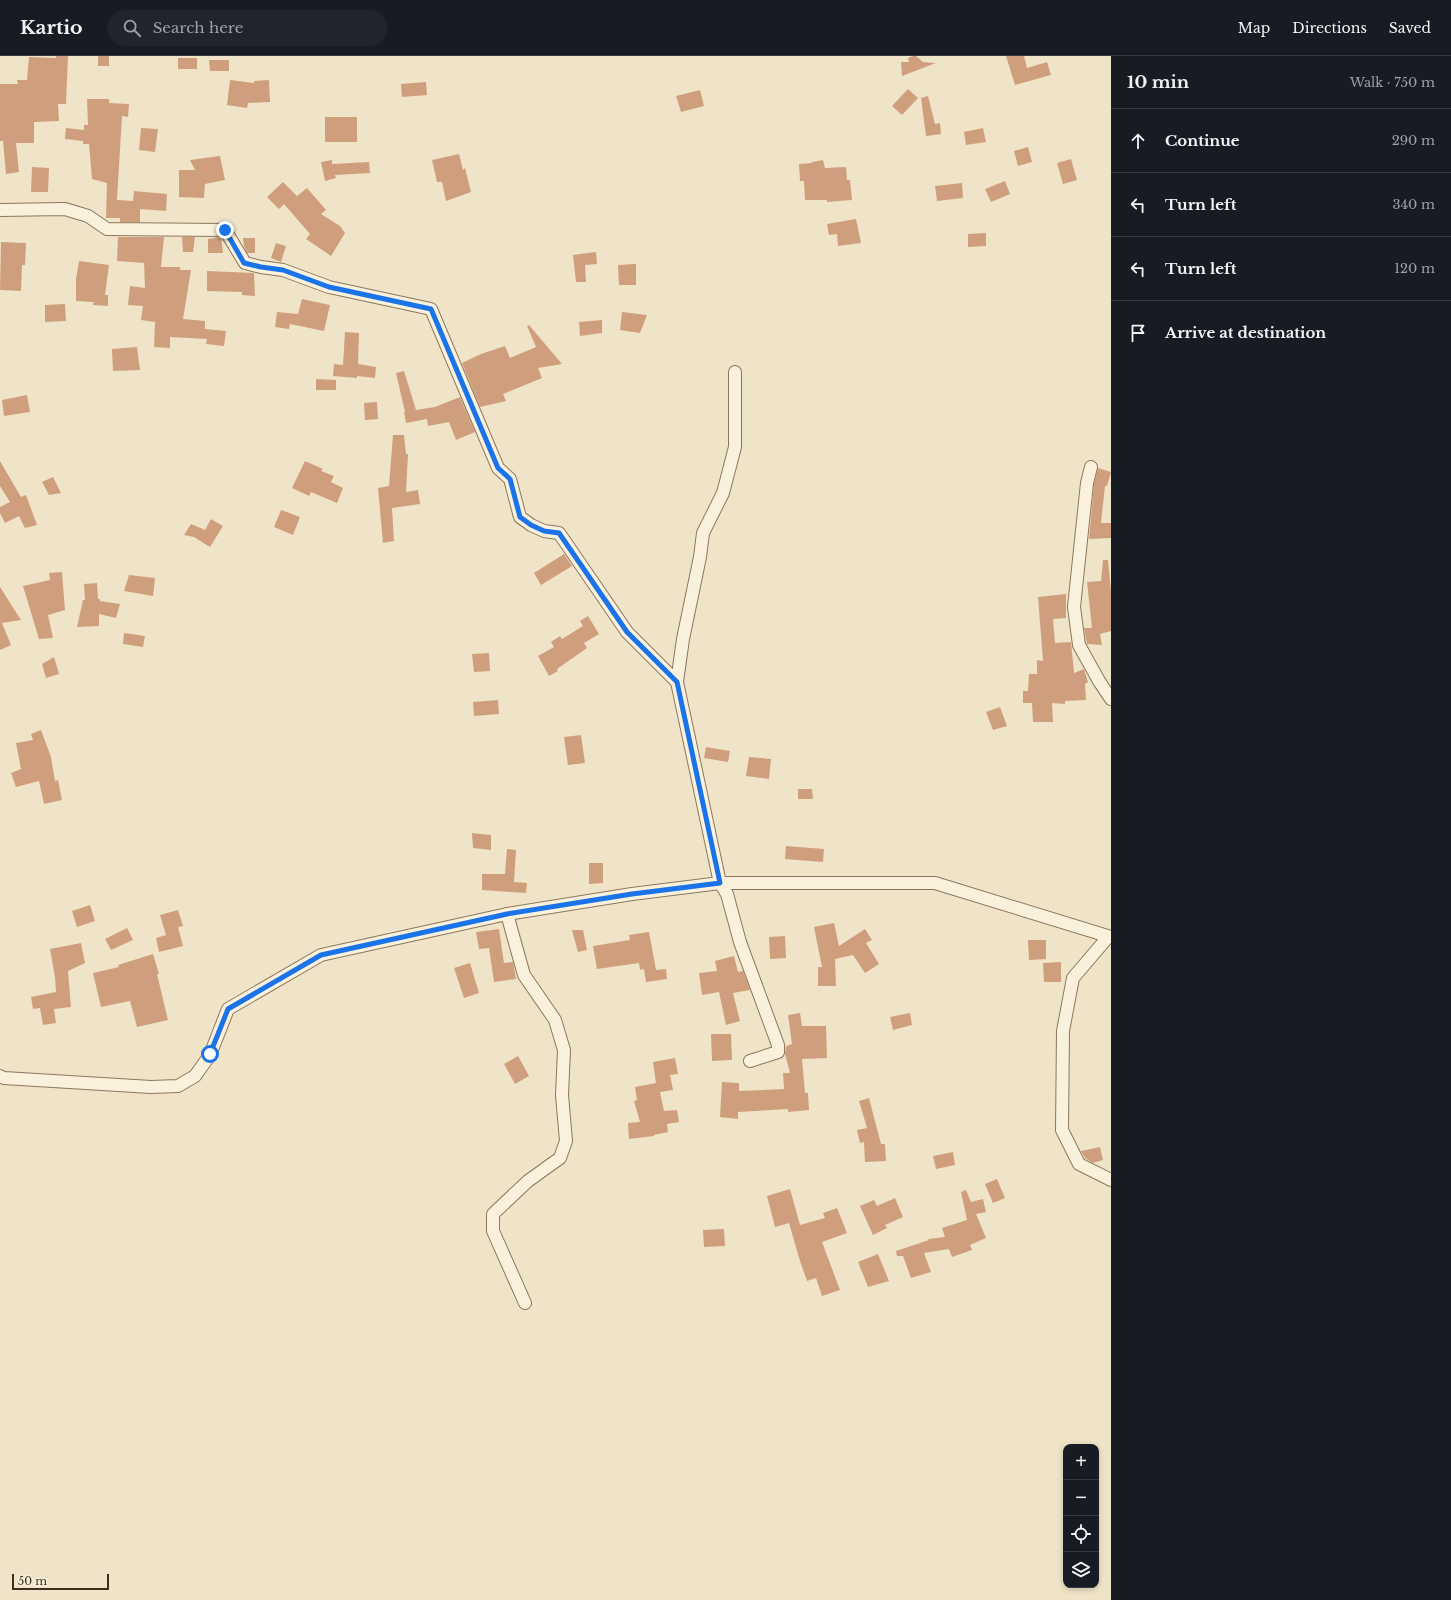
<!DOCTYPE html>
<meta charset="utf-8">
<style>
body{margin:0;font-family:"Libre Baskerville",serif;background:#20242c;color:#f1f3f6}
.controls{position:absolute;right:12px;bottom:12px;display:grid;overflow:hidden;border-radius:8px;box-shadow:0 2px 6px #0003}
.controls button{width:36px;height:36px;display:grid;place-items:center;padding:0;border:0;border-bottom:1px solid #363941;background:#171b24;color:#f1f3f6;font:20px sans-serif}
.scale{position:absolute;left:12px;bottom:10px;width:97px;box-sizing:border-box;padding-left:4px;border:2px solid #3d2e20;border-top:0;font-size:11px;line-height:14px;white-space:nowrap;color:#3d2e20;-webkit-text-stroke:3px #f7eed8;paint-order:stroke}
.stop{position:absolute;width:12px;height:12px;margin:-9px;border:3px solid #1a73e8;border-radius:50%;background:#fff}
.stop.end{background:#1a73e8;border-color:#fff;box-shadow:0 1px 4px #0008}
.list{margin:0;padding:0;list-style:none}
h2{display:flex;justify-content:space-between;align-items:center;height:52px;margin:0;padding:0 16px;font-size:17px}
h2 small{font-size:13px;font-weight:400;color:#9ea1a6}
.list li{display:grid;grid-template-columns:26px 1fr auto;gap:12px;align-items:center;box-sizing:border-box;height:64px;padding:0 16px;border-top:1px solid #363941}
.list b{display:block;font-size:15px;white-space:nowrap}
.list em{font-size:13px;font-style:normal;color:#9ea1a6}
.icon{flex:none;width:22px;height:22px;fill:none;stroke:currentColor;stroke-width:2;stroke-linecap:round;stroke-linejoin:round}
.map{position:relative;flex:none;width:1111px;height:1544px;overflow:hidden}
header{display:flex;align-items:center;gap:24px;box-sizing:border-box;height:56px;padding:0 20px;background:#171b24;border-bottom:1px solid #363941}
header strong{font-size:19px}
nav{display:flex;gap:22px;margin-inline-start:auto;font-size:14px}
.search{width:280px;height:36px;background:#20242c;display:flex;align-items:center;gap:10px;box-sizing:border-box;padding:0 14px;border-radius:22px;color:#9ea1a6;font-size:15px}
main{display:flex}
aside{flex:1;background:#171b24}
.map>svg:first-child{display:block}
.building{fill:#cf9f7d}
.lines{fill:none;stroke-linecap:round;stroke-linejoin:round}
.minor-casing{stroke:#8d765c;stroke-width:14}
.minor{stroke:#faf1dc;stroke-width:12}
.route{stroke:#1a73e8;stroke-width:5}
</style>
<header>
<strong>Kartio</strong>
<div class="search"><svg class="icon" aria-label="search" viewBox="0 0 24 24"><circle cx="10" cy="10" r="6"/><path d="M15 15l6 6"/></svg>Search here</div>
<nav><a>Map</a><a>Directions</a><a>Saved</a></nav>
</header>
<main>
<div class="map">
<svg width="1111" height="1544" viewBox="0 0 1111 1544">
<rect width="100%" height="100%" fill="#f0e4c8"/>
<g class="building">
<polygon points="56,0 68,0 66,48 58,48 59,65 34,66 34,87 16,87 19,116 6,118 3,85 0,85 0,28 18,28 17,24 27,24 29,1 56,2"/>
<rect x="98" y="0" width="11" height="10"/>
<polygon points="913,0 916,0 923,6 936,7 902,20 901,6 909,6 908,2"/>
<polygon points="1006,0 1024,0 1027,12 1047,6 1051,19 1015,29"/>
<rect x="178" y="2" width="19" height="11"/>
<polygon points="209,4 229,4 229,15 210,15"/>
<polygon points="230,24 254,27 254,25 269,24 270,46 248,47 247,52 227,49"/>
<polygon points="426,26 427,39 402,41 401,28"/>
<polygon points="908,33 918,42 902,59 892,50"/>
<polygon points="700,34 704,50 681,56 676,40"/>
<polygon points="928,40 935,68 940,67 941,78 926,80 921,42"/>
<polygon points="87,43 109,43 109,47 129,48 128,61 122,60 117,144 133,145 134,135 167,138 166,155 140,153 140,166 120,166 120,162 106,162 107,127 92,123 89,88 83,88 83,85 65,83 66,72 84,74 84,69 88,69"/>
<rect x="325" y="61" width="32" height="25"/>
<polygon points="141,72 158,73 155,96 139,94"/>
<polygon points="983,72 986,86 966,89 964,76"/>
<polygon points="1028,91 1032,106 1018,110 1014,95"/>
<polygon points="459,98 463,114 465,112 471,136 446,145 442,126 437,126 432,104"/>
<polygon points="220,100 225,124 205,128 204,142 179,141 179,114 195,114 190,104"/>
<polygon points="1071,103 1077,124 1063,128 1057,107"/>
<polygon points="332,104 332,108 369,106 370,117 335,119 336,122 325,125 321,106"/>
<polygon points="823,104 825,112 846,111 847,124 850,124 852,144 827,146 827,144 805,144 804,125 800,125 799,108 812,107 812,106"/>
<polygon points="32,111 49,112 48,136 31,136"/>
<polygon points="1005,125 1010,138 991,146 985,133"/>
<polygon points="283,126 297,140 307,132 326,154 321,158 340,170 345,177 331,200 306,183 310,178 284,148 279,153 267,141"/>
<polygon points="962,127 963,142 937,145 935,130"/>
<polygon points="856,163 861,187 838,190 837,178 829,179 827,168"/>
<polygon points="986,177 986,190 968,191 968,178"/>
<polygon points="118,181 164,181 161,211 180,211 180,214 191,214 183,263 205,265 205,273 226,275 224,290 206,288 207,283 170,281 170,292 154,291 155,266 141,264 143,250 128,249 130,230 145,232 144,207 117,205"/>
<polygon points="182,181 195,181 193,196 183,196"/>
<polygon points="221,181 223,197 208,197 208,183"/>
<polygon points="243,182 255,182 255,197 247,197 244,190"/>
<polygon points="1,186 26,187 25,209 22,209 21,235 0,234"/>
<polygon points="276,187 286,190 281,206 271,202"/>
<polygon points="596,196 597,208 585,209 586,226 576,226 573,199"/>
<polygon points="79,205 109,209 105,239 108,239 108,250 93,249 94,246 76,245 76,223"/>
<polygon points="636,208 636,229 619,229 618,209"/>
<polygon points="207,215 254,217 255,240 242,239 242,236 207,235"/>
<polygon points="302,243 330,249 324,275 290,268 289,273 275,271 277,256 298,258"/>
<polygon points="65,248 66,265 45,266 45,249"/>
<polygon points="622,256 647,259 640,277 620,274"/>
<polygon points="602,264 602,277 580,280 579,266"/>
<polygon points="529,269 562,308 538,312 542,322 503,338 506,345 480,351 462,307 481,298 505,290 510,302 536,291 527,270"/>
<polygon points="345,276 359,277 358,308 376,311 375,322 357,320 357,322 333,320 334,308 343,309"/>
<polygon points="137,291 140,314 113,315 112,293"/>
<polygon points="404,315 416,354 435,351 460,341 475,376 456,384 449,366 428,370 427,363 406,367 404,356 405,356 396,317"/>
<polygon points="316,323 336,324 336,334 316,334"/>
<polygon points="27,339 30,356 4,360 2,344"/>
<polygon points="377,346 378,363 365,364 364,347"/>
<polygon points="393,379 404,379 406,398 408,398 406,436 418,434 420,448 392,452 394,485 383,487 378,432 389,430"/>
<polygon points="0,405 21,441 26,439 37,469 25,472 19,460 5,467 0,457 0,451 10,446 0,430"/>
<polygon points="305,405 323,413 321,415 334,420 331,426 343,432 337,447 311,436 309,440 292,432"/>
<polygon points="1098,412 1111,416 1107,430 1105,430 1101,467 1111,467 1111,482 1089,483 1094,428"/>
<polygon points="53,421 61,437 49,439 42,426"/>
<polygon points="281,454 300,461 293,479 274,471"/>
<polygon points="211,463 223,470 210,491 194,481 184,479 191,468 205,474"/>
<polygon points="564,498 572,510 541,529 534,517"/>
<polygon points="1103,504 1108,504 1111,535 1111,575 1100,578 1102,589 1087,588 1084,572 1092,572 1087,526 1101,525"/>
<polygon points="62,516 65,554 48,559 53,582 39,583 23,530 50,524 49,517"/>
<polygon points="129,519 155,522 153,540 124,535"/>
<polygon points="97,527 98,543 100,543 100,545 120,548 116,562 99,558 99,570 77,571 83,544 85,544 84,528"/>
<polygon points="0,531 21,564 2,567 11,589 0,594"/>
<polygon points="1066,538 1066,562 1053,563 1055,587 1071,586 1074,617 1084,613 1088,626 1085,628 1086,644 1065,645 1065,648 1052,647 1053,666 1033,666 1032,647 1023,647 1023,635 1028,635 1029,618 1037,618 1037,604 1043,605 1038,541"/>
<polygon points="588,560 599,578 584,587 587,592 557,613 558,615 549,620 538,600 554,591 551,586 560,580 562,583 583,570 580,565"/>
<polygon points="124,577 145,580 143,591 123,588"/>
<polygon points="489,597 490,615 474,616 472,598"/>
<polygon points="54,601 59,618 46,622 42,608"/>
<polygon points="498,644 499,658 474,660 473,646"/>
<polygon points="1000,651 1007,670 993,674 986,656"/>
<polygon points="41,674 51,701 55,725 58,724 62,744 44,748 39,725 16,731 11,717 21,713 16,687 33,684 31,678"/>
<polygon points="581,679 585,707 568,709 564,681"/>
<polygon points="706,691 730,695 728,706 704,702"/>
<polygon points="749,701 771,703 769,723 746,720"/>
<polygon points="798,733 812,733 813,743 798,743"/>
<polygon points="472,777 491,779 491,794 473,792"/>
<polygon points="786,790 824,793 823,806 785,803"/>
<polygon points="507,793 516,794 514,826 527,827 526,837 482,834 482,818 505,818"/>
<polygon points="589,807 603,807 603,827 589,828"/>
<polygon points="90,849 95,865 77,871 72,855"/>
<polygon points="178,854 183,870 178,871 183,890 159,896 156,882 166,879 160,859"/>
<polygon points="834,867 839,890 865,873 872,884 866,887 879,908 865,917 853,899 835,903 836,930 818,930 818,911 822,911 814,871"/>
<polygon points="127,872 133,884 111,894 105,883"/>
<polygon points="499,873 504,907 513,906 516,923 494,926 489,892 479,893 476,876"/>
<polygon points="572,874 583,874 587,894 578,896"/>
<polygon points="649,876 656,914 666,913 667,923 646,926 644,913 640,914 639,907 597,913 593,890 630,884 629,879"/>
<polygon points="785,880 786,902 770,903 769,881"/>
<polygon points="1028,884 1046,884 1046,903 1029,904"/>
<polygon points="81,887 85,907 68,915 71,951 54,953 56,967 43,969 40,952 33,953 31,941 56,936 55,921 50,893"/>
<polygon points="153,898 159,918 157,918 168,964 137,971 130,945 101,951 93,917 119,911 118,909"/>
<polygon points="734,900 738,916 743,915 750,934 733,937 740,965 726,969 719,936 702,939 699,917 717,915 715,905"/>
<polygon points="1061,906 1061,926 1044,926 1043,907"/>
<polygon points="470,907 479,937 464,942 454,912"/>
<polygon points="800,957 802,970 826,970 827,1002 802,1003 805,1037 808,1037 809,1054 788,1056 788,1053 738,1056 738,1063 720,1061 722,1026 739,1027 739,1035 784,1033 783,1017 790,1017 785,998 786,990 792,988 788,959"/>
<polygon points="910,957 912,969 893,974 890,961"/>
<polygon points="711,978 731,978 732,1004 712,1005"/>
<polygon points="518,1000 529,1020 515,1028 504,1008"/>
<polygon points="675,1002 678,1018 670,1019 673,1034 660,1036 664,1055 677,1054 679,1066 667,1068 668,1076 654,1079 654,1080 629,1083 628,1067 640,1066 634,1045 637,1044 635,1031 656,1027 653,1006"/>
<polygon points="869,1042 881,1088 885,1088 886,1105 865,1106 864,1086 860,1087 857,1074 867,1072 859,1045"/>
<polygon points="1100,1091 1103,1104 1093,1107 1085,1102 1081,1095"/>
<polygon points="953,1096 955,1109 936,1113 933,1100"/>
<polygon points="997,1123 1005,1142 993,1147 985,1128"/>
<polygon points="790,1133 800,1169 825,1162 823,1157 837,1152 847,1177 822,1186 840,1234 822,1240 816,1222 807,1225 800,1205 789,1167 775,1171 767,1140"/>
<polygon points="966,1134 971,1146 983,1143 986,1156 976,1158 986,1182 970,1189 972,1194 952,1201 949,1193 924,1197 931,1216 911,1222 903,1200 897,1200 896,1195 929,1184 928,1183 945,1181 942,1172 967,1164 961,1136"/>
<polygon points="895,1142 903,1161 885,1169 887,1172 873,1179 860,1150 874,1144 877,1150"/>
<polygon points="724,1173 725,1190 704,1191 703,1174"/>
<polygon points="878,1198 889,1225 868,1231 858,1206"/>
</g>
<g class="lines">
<g class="minor-casing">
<g id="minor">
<polyline points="0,154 65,153 88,160 107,173 225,174 245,207 261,211 283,214 329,231 431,253 498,412 510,423 520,461 531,469 544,475 559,477 627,576 677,626 720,827 727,838 740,886 778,989 778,996 750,1005"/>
<polyline points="1091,411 1087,427 1074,551 1079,589 1099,625 1111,643"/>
<polyline points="677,626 683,583 700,501 703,477 723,437 735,391 735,316"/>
<polyline points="507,858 524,919 555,964 564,994 562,1039 566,1085 560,1102 528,1125 493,1158 493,1175 525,1247"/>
<polyline points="1108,881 1073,922 1063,975 1062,1074 1079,1108 1111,1124"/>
<polyline points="0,1020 4,1022 151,1031 178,1030 195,1020 210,999 228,953 321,899 507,858 632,838 720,827 935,827 1111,881"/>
</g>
</g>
<use href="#minor" class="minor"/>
</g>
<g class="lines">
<polyline class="route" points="210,998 228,953 321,899 507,858 632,838 720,827 677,626 627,576 559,477 544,475 531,469 520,461 510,423 498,412 431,253 329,231 283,214 261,211 244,207 225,174"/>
</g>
</svg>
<div class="controls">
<button>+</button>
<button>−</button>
<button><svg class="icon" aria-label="locate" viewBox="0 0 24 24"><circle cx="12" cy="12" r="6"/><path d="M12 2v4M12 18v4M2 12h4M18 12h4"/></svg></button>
<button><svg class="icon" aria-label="layers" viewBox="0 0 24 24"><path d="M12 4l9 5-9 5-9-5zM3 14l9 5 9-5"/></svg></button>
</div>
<div class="scale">50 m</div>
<div class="stop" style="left:210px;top:998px"></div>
<div class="stop end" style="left:225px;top:174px"></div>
</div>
<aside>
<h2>10 min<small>Walk · 750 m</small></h2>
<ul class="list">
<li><svg class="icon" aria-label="ahead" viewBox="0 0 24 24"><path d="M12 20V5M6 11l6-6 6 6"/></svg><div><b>Continue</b></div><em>290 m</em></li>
<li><svg class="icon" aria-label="left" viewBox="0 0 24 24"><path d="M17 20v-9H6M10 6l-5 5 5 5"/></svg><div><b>Turn left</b></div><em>340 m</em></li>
<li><svg class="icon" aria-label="left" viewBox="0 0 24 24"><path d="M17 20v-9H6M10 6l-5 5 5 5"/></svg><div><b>Turn left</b></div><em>120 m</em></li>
<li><svg class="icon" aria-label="arrive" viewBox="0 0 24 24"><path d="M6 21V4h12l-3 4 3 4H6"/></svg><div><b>Arrive at destination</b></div></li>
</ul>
</aside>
</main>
